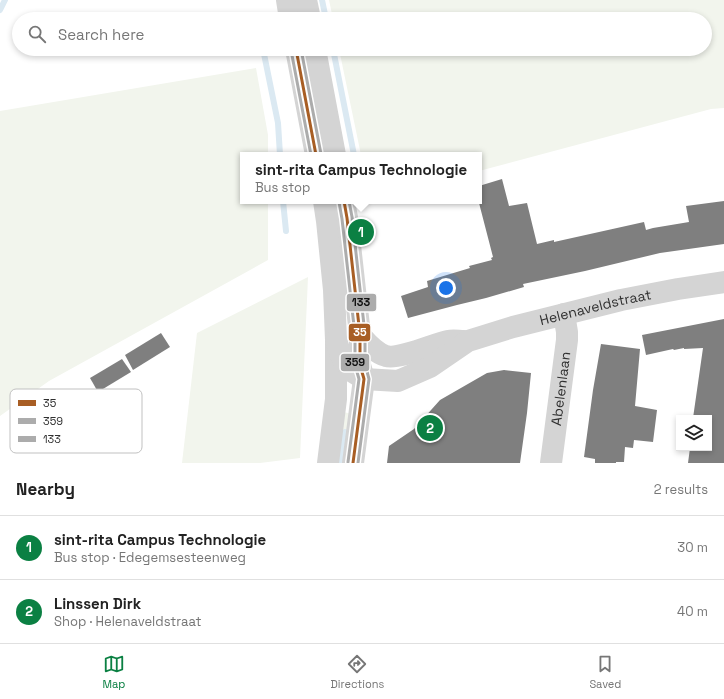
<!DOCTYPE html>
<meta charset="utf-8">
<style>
body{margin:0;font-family:"Space Grotesk",sans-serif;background:#f2f2f2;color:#222}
.controls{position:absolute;right:12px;bottom:12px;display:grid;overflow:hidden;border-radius:0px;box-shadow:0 2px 6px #0003}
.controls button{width:36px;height:36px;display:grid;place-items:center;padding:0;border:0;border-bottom:1px solid #e0e0e0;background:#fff;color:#222;font:20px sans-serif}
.you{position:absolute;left:446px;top:288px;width:14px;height:14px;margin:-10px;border:3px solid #fff;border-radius:50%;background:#1a73e8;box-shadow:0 0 0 6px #1a73e833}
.badge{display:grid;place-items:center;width:26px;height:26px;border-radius:50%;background:#0b8043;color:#fff;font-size:13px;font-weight:700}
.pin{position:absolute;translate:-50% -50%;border:2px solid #fff;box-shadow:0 1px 4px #0006}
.popup{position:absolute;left:240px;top:152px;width:242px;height:52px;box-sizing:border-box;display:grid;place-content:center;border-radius:0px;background:#fff;filter:drop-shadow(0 1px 3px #0005);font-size:13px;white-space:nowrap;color:#767676}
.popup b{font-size:15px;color:#222}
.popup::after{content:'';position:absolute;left:50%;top:100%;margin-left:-8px;border:8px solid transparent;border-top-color:#fff}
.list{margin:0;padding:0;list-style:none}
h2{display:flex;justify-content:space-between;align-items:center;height:52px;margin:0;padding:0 16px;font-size:17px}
h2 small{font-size:13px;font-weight:400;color:#767676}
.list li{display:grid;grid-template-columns:26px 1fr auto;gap:12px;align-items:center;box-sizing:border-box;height:64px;padding:0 16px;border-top:1px solid #e0e0e0}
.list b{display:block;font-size:15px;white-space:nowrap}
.list p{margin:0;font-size:13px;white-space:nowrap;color:#767676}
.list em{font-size:13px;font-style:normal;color:#767676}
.icon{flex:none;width:22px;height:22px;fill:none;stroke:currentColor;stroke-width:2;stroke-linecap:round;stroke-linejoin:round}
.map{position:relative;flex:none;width:724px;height:463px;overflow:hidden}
.search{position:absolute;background:#fff;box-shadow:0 2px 6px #0003;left:12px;right:12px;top:12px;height:44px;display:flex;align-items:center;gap:10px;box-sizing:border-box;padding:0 14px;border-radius:22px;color:#767676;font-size:15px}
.sheet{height:180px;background:#fff}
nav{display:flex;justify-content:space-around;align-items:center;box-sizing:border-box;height:56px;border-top:1px solid #e0e0e0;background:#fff;font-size:11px;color:#767676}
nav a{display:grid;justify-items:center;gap:2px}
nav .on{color:#0b8043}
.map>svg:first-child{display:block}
.green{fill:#f2f5ed}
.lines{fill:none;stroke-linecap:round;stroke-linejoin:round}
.stream{stroke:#dbe9f2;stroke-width:6}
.building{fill:#7f7f7f}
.minor{stroke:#d4d4d4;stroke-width:22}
.bus-1-casing{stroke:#fff;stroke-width:6}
.bus-2-casing{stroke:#fff;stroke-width:6}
.bus-3-casing{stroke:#fff;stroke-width:6}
.bus-1{stroke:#a85e24;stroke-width:3}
.bus-2{stroke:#acacac;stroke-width:3}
.bus-3{stroke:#acacac;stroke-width:3}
.labels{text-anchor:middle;stroke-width:4;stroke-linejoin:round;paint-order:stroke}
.street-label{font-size:14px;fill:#303030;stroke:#fff}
.key{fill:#fff;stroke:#c1c1c1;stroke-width:1}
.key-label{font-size:11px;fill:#303030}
.line-badge{stroke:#fff;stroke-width:1.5}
.badge-label{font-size:11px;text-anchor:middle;font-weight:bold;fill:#fff}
.pale-badge-label{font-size:11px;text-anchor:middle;font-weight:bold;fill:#111}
</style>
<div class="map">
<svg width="724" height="463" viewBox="0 0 724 463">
<rect width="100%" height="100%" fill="#fff"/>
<g class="green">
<polygon points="329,0 724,0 724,108 711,109 479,171 479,155 361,155 339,49 705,49 705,19 333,19"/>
<polygon points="256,68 268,135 268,155 243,155 243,201 268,201 268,260 49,381 0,416 0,111"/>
<polygon points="308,277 300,458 260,463 182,463 197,333"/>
<polygon points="343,412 353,414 346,463 336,463"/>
</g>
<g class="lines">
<g class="stream">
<polyline points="322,0 326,19"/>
<polyline points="0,10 5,0"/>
<polyline points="263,49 278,123 280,155"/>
<polyline points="333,49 354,155"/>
<polyline points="283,201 286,231"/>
<polyline points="362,201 363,205"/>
<polyline points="341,463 345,432"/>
</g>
</g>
<g class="building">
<polygon points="502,179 509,206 527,203 537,244 554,240 554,242 644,222 646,230 653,228 689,222 686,206 724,201 724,244 660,253 585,271 523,284 524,287 486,298 457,305 408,318 401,296 428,287 427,281 470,268 469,266 492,260 491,258 493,257 479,203 479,186"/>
<polygon points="724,319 724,463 688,463 690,448 709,448 709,418 693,418 703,348 684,349 684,348 674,350 673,349 646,355 642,335"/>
<polygon points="161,333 170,347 133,370 125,355"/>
<polygon points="601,344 640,349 635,406 657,410 653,442 634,440 633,448 625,447 624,462 616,462 616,463 595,463 595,459 584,457 593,390"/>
<polygon points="122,359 131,372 98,392 90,378"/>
<polygon points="504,370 531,373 527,413 520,463 387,463 389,446 414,429 440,400 487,373"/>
</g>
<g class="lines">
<g class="minor">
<polyline points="287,0 290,19"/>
<polyline points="306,0 310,19"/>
<polyline points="296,49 316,155"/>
<polyline points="315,49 335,155"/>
<polyline points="324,201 327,221 334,290 336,340 336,399 328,463"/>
<polyline points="344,201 347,218 360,335 360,365 364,379 353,463"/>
<path d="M360,335C367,343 375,353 386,356C398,360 434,344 448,341C453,340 459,341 464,341"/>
<path id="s1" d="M336,340L342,358L351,371L364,379L398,381L430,367L468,341L513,327L621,300L678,289L724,282"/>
<path id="s2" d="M551,463L567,340V332L564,314"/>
</g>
<g class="bus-1-casing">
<g id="bus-1">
<polyline points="296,49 316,155"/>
<polyline points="344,201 347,218 360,335 360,365 364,379 353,463"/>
</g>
</g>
<g class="bus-2-casing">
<g id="bus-2">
<polyline points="291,50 311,155"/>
<polyline points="339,202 342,219 355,335 355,365 359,379 348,462"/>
</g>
</g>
<g class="bus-3-casing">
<g id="bus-3">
<polyline points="301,49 321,154"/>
<polyline points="349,201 352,217 365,334 365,364 369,379 358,463"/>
</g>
</g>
<use href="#bus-1" class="bus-1"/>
<use href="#bus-2" class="bus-2"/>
<use href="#bus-3" class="bus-3"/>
</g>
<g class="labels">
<g class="street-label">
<text dy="5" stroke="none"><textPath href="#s1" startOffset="297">Helenaveldstraat</textPath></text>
<text dy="5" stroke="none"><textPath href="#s2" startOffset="75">Abelenlaan</textPath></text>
</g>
</g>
<rect x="10" y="389" width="132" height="64" rx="6" class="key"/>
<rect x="18" y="400" width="18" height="6" fill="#a85e24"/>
<rect x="18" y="418" width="18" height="6" fill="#acacac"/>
<rect x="18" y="436" width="18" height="6" fill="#acacac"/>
<g class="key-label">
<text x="43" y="407">35</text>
<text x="43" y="425">359</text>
<text x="43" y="443">133</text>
</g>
<g class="line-badge">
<rect x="346" y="293" width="31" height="19" rx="4" fill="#acacac"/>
<rect x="348" y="323" width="23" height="19" rx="4" fill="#a85e24"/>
<rect x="340" y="353" width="30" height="19" rx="4" fill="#acacac"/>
</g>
<g class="badge-label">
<text x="360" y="336">35</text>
</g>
<g class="pale-badge-label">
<text x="361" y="306">133</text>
<text x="355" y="366">359</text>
</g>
</svg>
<div class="controls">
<button><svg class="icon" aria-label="layers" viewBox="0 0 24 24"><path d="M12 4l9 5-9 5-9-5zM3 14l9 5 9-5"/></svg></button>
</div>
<div class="you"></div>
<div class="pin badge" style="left:361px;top:232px">1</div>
<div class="popup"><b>sint-rita Campus Technologie</b>Bus stop</div>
<div class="pin badge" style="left:430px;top:428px">2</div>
<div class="search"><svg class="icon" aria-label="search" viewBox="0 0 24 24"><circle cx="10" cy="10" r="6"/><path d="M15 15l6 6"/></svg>Search here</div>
</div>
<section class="sheet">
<h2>Nearby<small>2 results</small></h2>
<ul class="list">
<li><span class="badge">1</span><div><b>sint-rita Campus Technologie</b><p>Bus stop · Edegemsesteenweg</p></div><em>30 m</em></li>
<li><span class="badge">2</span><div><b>Linssen Dirk</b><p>Shop · Helenaveldstraat</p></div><em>40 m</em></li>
</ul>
</section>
<nav>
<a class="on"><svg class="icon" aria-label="map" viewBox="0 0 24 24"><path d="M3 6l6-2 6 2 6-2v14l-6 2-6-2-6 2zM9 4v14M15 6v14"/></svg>Map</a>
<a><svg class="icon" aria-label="directions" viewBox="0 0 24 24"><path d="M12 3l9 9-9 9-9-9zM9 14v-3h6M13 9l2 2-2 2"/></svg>Directions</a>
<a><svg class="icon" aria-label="saved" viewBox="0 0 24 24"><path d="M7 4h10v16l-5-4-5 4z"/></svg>Saved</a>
</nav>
